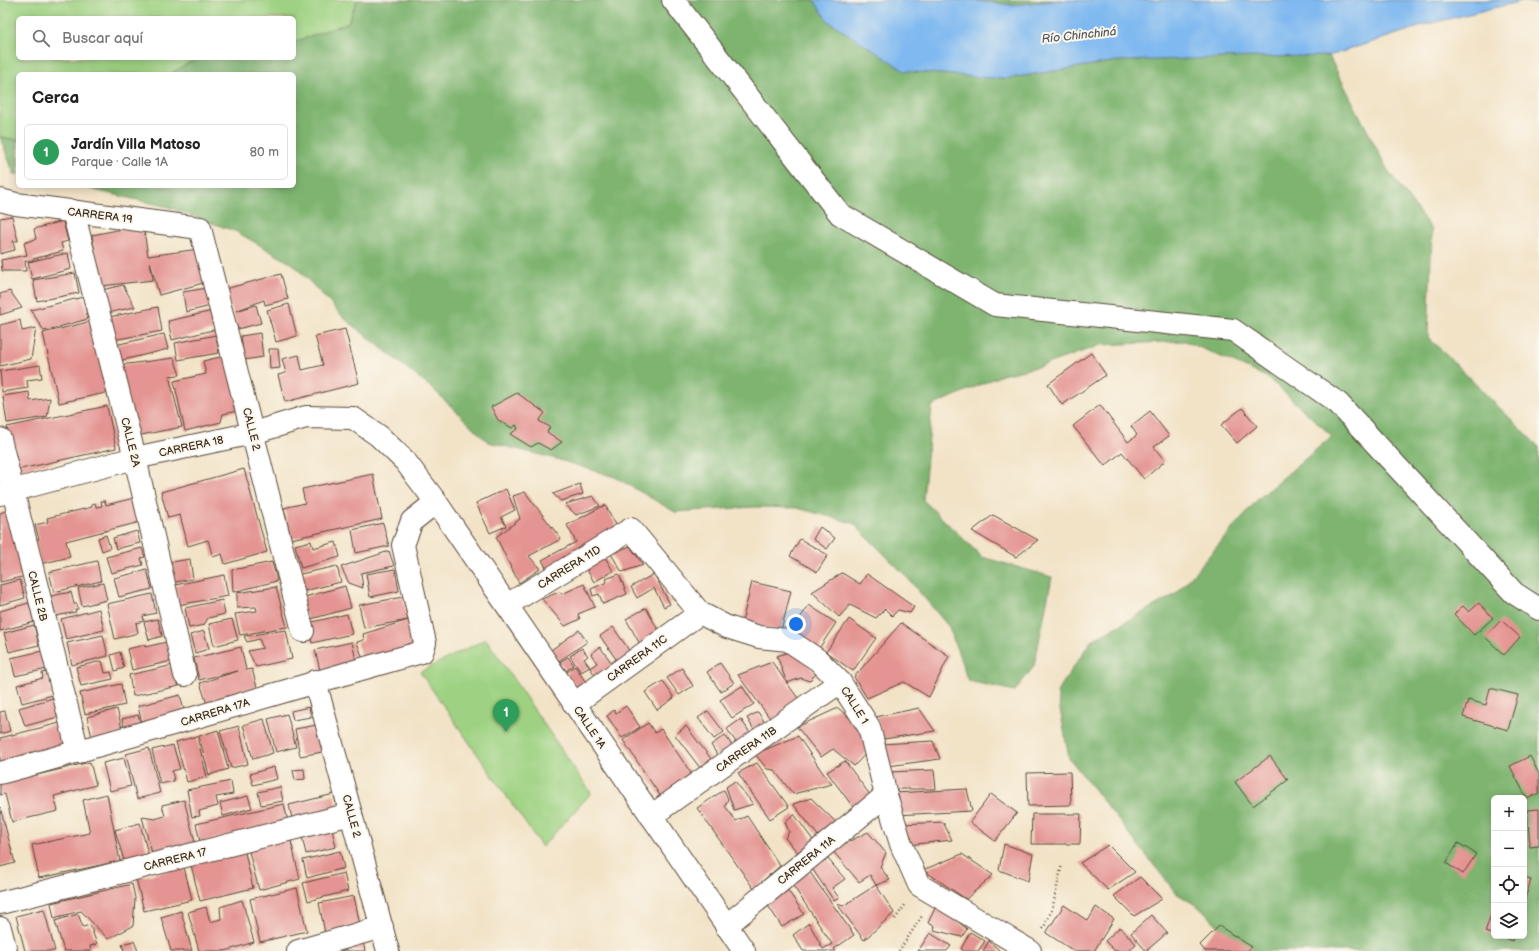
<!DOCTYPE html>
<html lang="es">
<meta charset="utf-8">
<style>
body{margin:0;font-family:"Balsamiq Sans",sans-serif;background:#f6f6f6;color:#222}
.controls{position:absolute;right:12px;bottom:12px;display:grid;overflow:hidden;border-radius:6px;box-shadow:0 2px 10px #0003}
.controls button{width:36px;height:36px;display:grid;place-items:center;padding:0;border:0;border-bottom:1px solid #e0e0e0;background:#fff;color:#222;font:20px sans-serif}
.you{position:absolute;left:796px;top:624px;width:14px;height:14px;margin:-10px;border:3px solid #fff;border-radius:50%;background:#1a73e8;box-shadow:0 0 0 6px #1a73e833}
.badge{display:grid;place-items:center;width:26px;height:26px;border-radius:50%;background:#0b8043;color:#fff;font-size:13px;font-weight:700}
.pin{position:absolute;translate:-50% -33px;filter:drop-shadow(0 1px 2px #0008)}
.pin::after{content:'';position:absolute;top:21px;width:14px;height:12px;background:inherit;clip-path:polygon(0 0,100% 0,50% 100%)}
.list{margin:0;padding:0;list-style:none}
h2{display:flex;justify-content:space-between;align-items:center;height:52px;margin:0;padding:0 16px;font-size:17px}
h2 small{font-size:13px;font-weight:400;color:#767676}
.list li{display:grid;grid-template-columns:26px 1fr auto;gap:12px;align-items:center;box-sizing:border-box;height:56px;margin:0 8px 8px;padding:0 8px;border:1px solid #e0e0e0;border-radius:6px}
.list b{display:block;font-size:15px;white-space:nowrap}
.list p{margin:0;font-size:13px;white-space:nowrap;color:#767676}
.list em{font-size:13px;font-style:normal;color:#767676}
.icon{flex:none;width:22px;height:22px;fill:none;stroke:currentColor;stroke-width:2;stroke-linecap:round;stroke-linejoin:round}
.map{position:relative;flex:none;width:1539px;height:951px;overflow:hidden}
.search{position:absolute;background:#fff;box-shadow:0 2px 10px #0003;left:16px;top:16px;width:280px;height:44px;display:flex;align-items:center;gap:10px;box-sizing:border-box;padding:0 14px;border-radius:6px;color:#767676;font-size:15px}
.panel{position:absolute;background:#fff;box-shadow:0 2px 10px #0003;left:16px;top:72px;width:280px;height:116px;border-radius:6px}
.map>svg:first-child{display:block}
.green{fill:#9ed282;stroke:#6c7e50}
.forest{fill:#7eb470;stroke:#5c6f47;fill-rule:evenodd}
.water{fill:#80b9f0;stroke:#5e7287}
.building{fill:#e49492}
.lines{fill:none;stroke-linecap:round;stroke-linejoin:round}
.minor-casing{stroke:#564637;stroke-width:24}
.path{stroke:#564637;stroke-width:2.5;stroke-dasharray:1 3;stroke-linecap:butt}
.minor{stroke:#fff;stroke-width:22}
.labels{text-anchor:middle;stroke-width:4;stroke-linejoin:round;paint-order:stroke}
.street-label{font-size:11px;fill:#3b2a1e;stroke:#fbf7ec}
.water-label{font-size:12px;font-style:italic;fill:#50555d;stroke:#fbf7ec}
</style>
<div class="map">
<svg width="1539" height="951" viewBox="0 0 1539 951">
<rect width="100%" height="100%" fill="#fbf7ec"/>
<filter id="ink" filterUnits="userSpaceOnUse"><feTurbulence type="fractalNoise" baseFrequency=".025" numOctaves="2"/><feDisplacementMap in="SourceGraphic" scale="8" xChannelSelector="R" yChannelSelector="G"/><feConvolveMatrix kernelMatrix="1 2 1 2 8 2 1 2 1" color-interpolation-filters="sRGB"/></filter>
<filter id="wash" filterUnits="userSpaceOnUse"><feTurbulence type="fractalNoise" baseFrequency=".012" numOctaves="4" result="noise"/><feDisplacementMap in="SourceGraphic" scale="16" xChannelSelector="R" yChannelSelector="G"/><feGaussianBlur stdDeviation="0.9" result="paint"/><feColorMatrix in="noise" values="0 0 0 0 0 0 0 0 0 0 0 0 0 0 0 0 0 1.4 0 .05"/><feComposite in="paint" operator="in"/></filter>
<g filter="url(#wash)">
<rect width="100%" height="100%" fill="#f2e3c7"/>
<g class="green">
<polygon points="0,0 357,0 348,23 294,42 294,18 18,18 18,58 197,58 170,74 18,74 18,140 0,137"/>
<polygon points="486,639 591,793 542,847 420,672"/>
</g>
<g class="forest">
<path d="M357,0H814L828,21L905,71L1004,79L1117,61L1255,57L1329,56L1387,169L1432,230L1428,337L1539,447V951H1242L1202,909L1176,893L1069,758L1057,692L1091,641L1176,594L1258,499L1332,436L1267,377L1185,341L1101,345L1041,366L1002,375L932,406L923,500L982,557L1052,577L1034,666L1015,691L968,681L949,627L905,575L853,523L797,508L754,507L675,512L615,477L553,458L488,442L433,389L345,319L294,265L237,232L168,207L77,186H294V74H170L197,58H294V42L348,23ZM1494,798H1524V936H1494Z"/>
<polygon points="970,0 1062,0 1011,5"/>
<polygon points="0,137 18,140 18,174 14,174"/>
</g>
<polygon class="water" points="814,0 970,0 1011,5 1062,0 1539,0 1539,4 1522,1 1428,24 1329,56 1255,57 1117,61 1004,79 905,71 828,21"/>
<g id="blocks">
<g class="building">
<polygon points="12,216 18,241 13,241 15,250 0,254 0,218"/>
<polygon points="63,221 68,241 61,243 63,251 33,259 33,261 25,261 26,271 2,271 1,260 27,255 24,243 36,239 34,229"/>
<polygon points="143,225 148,256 199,249 207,282 159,295 150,262 153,280 101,286 92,235"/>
<polygon points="68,253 71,269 32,279 28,262"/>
<polygon points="75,273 79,293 37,301 33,280"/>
<polygon points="281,274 288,299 265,305 264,300 236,311 256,305 261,323 238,329 225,289"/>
<polygon points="123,285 135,307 107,313 102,290"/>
<polygon points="207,288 211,306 186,312 183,292"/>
<polygon points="10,291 22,308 0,315 0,294"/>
<polygon points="83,297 88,319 44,331 31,310"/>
<polygon points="289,304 297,336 276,342 267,310"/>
<polygon points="158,307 162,331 113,340 109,317"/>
<polygon points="213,311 217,329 172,340 168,321"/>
<polygon points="20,320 22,331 36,328 31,359 0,366 0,325"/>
<polygon points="93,321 110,392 59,403 43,333"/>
<polygon points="345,329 359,383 285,402 278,375 286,373 282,359 299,355 302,370 323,365 315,336"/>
<polygon points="260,333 263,357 244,360 241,336"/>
<polygon points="164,334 168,349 119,361 115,345"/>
<polygon points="216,335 219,353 178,360 175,343"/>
<polygon points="269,349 278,349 280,368 270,369"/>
<polygon points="1091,353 1106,375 1062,405 1048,384"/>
<polygon points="229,355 242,410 223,414 221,422 185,431 174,381 206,374 203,361"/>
<polygon points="174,358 180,375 169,376 182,427 136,436 120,365"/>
<polygon points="40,365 42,378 27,380 28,388 2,392 0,371"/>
<polygon points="29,392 30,401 50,398 47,417 7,423 3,396"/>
<polygon points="517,393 545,413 539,421 550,427 547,432 562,442 551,450 538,443 531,447 510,434 518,429 516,425 512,428 498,420 491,407"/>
<polygon points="1100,405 1128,442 1137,435 1131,426 1150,411 1169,436 1154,447 1165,461 1144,479 1122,452 1105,466 1073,426"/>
<polygon points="107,406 116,448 16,470 7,427"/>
<polygon points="1242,408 1257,426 1237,443 1221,425"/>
<polygon points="244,469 267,552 225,564 222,554 213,557 208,540 188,546 180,515 168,518 161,492"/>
<polygon points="373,474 382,519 291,539 284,508 305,503 302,489"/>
<polygon points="580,484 583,494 561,501 553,494"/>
<polygon points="506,489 515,510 501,517 506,526 490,533 476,503"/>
<polygon points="525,492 561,539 529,556 540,569 519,583 496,537 520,519 513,496"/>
<polygon points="593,496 600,506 576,515 565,504"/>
<polygon points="134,498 140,522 66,541 70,557 40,564 35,540 39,539 35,525 48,522 47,518 92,507 92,504 95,503 96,507 102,506 101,501 105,501 106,505"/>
<polygon points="605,505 619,530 547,569 542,560 576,542 567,525"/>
<polygon points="9,510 26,576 0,582 0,513"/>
<polygon points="993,515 1038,540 1016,557 972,531"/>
<polygon points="383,523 389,546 356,553 352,530"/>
<polygon points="820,527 835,538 827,549 813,539"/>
<polygon points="137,531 140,543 116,549 113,538"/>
<polygon points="106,535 110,548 102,551 98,538"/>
<polygon points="800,539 828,555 817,572 790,556"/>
<polygon points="311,541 313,548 336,542 340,557 301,568 295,545"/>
<polygon points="630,546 643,565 622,572 611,554"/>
<polygon points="142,548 145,557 141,558 143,565 111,573 106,557"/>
<polygon points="389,551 394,566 361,573 363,588 349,583 341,567"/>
<polygon points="605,557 613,571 594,582 586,568"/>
<polygon points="190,559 193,579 170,583 166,563"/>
<polygon points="97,561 101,581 54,592 49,572"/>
<polygon points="272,562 277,581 233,592 232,570"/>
<polygon points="337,566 341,582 300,592 296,575"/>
<polygon points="395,569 399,591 370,597 366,574"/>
<polygon points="147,570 152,589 119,597 114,578"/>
<polygon points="842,573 860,584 867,574 914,607 910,613 898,610 892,616 885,609 876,618 850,605 839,617 812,592"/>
<polygon points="619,574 627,594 603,604 599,594 593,596 591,589 607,582 606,579"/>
<polygon points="654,574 670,604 664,607 654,588 637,598 631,587"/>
<polygon points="224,575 228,596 178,605 175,585"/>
<polygon points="20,580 25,598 0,605 0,585"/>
<polygon points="752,582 791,591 781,631 742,622"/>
<polygon points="103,583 107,600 82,606 78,588"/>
<polygon points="584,584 595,607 578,614 580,619 565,626 542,599 559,592 562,594"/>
<polygon points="345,586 351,608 307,620 301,598"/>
<polygon points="276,587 287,627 240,635 235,614 257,611 256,607 237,608 237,593"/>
<polygon points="71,592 74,604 77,604 78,609 75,610 76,612 56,616 51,596"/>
<polygon points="152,594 156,613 143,616 144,621 136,623 138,633 115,639 107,604"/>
<polygon points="403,597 408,620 412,622 417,648 364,662 357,642 364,640 363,634 408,620 364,628 359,605"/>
<polygon points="222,600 225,614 208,618 204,625 189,628 185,608"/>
<polygon points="29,603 34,622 0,631 0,611"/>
<polygon points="1479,603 1493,618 1474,635 1454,614 1463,606 1469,612"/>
<polygon points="809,605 836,623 818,650 791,631"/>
<polygon points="646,608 661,635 641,646 626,619"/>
<polygon points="99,609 104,630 66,639 61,619"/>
<polygon points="347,614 352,634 312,643 308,623"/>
<polygon points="158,619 162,636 149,640 144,622"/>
<polygon points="232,619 238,640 214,646 209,624"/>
<polygon points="849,619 876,638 853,671 826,652"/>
<polygon points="1501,620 1520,637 1504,655 1485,637"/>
<polygon points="901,623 949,656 929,697 904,682 867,698 854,677"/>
<polygon points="34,625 39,645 9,652 4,633"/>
<polygon points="613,627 631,653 618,662 600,636"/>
<polygon points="286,630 292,659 256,667 248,651 263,648 259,639 247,642 244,636"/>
<polygon points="579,630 587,642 559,661 551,650"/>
<polygon points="204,631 209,649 195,653 190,635"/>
<polygon points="103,635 108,656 72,665 67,643"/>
<polygon points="167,642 172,661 132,670 127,649 145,645 145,647"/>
<polygon points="352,642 357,666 321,674 315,650"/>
<polygon points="241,647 246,670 252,669 258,691 207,704 200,683 238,671 199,680 194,658"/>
<polygon points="600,647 614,666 597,678 590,668 597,663 591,654"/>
<polygon points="582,648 588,656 584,659 590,667 581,672 570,656"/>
<polygon points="794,650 816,674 809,681 801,678 787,683 800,701 772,721 738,675 772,662 787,683 777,656"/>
<polygon points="42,651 47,669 15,676 11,658"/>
<polygon points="120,652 124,668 115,671 111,655"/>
<polygon points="568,657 574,665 566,671 560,662"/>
<polygon points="102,661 105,673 111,672 113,679 81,686 76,667"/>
<polygon points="720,663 734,683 721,692 707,672"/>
<polygon points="174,665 179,686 133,696 129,675"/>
<polygon points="575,666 587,684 579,690 566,673"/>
<polygon points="682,668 693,686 679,695 667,678"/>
<polygon points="47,672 53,695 22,703 17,685 43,678 42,673"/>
<polygon points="663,681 674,698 657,710 645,692"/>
<polygon points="121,684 125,705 85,714 80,693"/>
<polygon points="742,686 754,704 732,718 720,700"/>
<polygon points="1490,688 1518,695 1508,730 1463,717 1468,700 1486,705"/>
<polygon points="180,695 185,714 142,724 138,706"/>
<polygon points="53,698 58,717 25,726 19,708"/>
<polygon points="626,706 640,727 622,738 607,716 614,710 616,713"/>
<polygon points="309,707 311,717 293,720 291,711"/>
<polygon points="838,708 866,732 868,751 854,766 833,749 821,757 797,727"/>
<polygon points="919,708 935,731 884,739 876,717"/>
<polygon points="117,709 123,733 93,741 87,717"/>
<polygon points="5,711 10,731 0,734 0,712"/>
<polygon points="708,711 724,732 714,739 698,718"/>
<polygon points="758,712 767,726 756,733 747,718"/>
<polygon points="287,714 296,747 276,752 268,719"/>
<polygon points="138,715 142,727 125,731 122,719"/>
<polygon points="264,719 273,753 253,759 243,725"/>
<polygon points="741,719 752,736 738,745 727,729"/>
<polygon points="64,722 71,748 0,766 0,738"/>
<polygon points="648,723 655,733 661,729 695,779 663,800 623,740"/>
<polygon points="317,725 322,752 300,756 295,729"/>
<polygon points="239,726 248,764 231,768 220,731"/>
<polygon points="686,726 715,764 704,773 675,735"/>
<polygon points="218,730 228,769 209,775 199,736"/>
<polygon points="725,735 735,750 720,759 711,745"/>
<polygon points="197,736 207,777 187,782 176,742"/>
<polygon points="798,736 823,773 832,784 793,794 774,770 767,769 755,754"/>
<polygon points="933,741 940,759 888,766 881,744"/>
<polygon points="173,745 180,769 172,771 174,781 160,784 152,750"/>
<polygon points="149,748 160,793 137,799 126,754"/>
<polygon points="1270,756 1288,780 1253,806 1235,782"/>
<polygon points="1530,756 1539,774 1539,793 1527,799 1510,766"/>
<polygon points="124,758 131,786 110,791 103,763"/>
<polygon points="845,761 873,799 856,811 827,772"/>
<polygon points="90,762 96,785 54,796 58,811 12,822 5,794 0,795 0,784"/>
<polygon points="757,763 789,807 770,819 738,773"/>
<polygon points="274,767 277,779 253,785 250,774"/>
<polygon points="304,769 305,779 295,780 293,770"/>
<polygon points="934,770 936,789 893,789 891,772"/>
<polygon points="1070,772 1071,805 1028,806 1027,773"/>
<polygon points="231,781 233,794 216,797 218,806 199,811 200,816 192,817 187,790"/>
<polygon points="735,781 753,804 734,810 726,787"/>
<polygon points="280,787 283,801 261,805 258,792"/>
<polygon points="967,789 972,811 895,815 894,793"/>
<polygon points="724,790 728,799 725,806 736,821 747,816 780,866 754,889 697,808"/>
<polygon points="107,794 120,861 39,878 32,845 90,833 83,800"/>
<polygon points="334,794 337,808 292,819 289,805"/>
<polygon points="991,794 1017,813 995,841 970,822"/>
<polygon points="248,796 252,808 223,816 220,803"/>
<polygon points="811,798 841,827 820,838 793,804"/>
<polygon points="184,800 195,842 152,853 142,817 155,819 165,816 162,805"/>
<polygon points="284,804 288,822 200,842 196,824"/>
<polygon points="0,807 15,863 0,867"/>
<polygon points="1539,809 1539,846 1530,847 1527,810"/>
<polygon points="794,814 815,843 800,855 785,838 789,832 785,822"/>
<polygon points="1032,814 1081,814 1080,844 1031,844"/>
<polygon points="943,822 952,840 908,845 902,824"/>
<polygon points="140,823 149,858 125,864 115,830"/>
<polygon points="331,825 336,847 306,854 301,832"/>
<polygon points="868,832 886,853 880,867 890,880 876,885 870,875 859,882 832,850"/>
<polygon points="290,837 300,879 259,890 248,848"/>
<polygon points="1458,843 1476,854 1463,874 1446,863"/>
<polygon points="1004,844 1033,854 1028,881 999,870"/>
<polygon points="1108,845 1135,872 1108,890 1080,863"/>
<polygon points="244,848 253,888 200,901 190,861"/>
<polygon points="340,851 344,868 307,878 303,860"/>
<polygon points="962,854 993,875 966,899 923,870"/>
<polygon points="828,859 845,879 832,888 839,898 834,901 811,867"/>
<polygon points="184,867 192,900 144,911 136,878"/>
<polygon points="807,868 854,935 834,949 836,951 803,951 793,935 809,923 823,949 832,944 790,881"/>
<polygon points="344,873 348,891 308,901 303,883"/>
<polygon points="1140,877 1162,899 1134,916 1114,896"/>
<polygon points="1524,878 1531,880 1524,902"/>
<polygon points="132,884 135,898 133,926 108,939 81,911 54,918 51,903"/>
<polygon points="876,885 894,913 864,940 837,904 843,906"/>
<polygon points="297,888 307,931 260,942 250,899"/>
<polygon points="787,889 804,914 782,927 767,904"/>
<polygon points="354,896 360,925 325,933 319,903"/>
<polygon points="242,900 254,942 225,951 199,951 188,912 206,907 210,922 221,919 220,907"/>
<polygon points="937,904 967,929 962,937 934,930 935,926 928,923"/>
<polygon points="1064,905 1088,921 1096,907 1114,919 1094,951 1074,951 1046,933"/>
<polygon points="1494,905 1494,935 1485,932"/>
<polygon points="44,909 55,951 25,951 16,916"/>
<polygon points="181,911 192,951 171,951 161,917"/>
<polygon points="78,914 83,927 90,925 97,944 90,946 91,951 64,951 55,921"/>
<polygon points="1151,915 1167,933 1146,951 1131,933"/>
<polygon points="1219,926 1252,947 1247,951 1205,951 1200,945"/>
<polygon points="1120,927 1136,944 1129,951 1115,951 1105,941"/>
<polygon points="970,932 985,941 978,951 964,951 961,949"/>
<polygon points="930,933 951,946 947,951 918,951"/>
<polygon points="1498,936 1514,936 1512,941"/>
<polygon points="134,941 138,951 124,951 122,944"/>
<polygon points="363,941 365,951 330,951"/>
<polygon points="989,941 1000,951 983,951"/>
</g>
</g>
</g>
<g filter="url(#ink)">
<use href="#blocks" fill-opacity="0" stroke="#564637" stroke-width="1"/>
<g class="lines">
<g class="minor-casing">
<g id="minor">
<polyline points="673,0 840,214 995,305 1233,330 1338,403 1514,593 1539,609"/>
<polyline points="0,200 16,204 200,228 303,631"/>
<polyline points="73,211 135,458 185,675"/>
<polyline points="0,439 78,752"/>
<polyline points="0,494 135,458 253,433 306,417 353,418 379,436 405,461 436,502 744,951"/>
<polyline points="507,605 631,529 700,613 727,627 759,637 788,640 818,660 840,682 869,727 886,795 901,844 919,885 1030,951"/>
<polyline points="315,681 388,951"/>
<polyline points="574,704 700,613"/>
<path d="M0,773C141,735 281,691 422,652L425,643L403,545L412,521L436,502"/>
<polyline points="651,816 840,682"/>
<polyline points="0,903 351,814"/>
<polyline points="726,926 886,795"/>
<polyline points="0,928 6,951"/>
<polyline points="298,951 382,927"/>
</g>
</g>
<g class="path">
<polyline points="895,919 905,905"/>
<polyline points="1043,929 1052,910 1062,864"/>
<polyline points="899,951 922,916"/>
</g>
<use href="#minor" class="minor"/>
</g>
</g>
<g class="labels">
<g class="street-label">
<text transform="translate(100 215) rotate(7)" y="4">CARRERA 19</text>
<text transform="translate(252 429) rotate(76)" y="4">CALLE 2</text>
<text transform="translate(131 442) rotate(76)" y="4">CALLE 2A</text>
<text transform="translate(191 446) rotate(-12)" y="4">CARRERA 18</text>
<text transform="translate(569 567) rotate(-32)" y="4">CARRERA 11D</text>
<text transform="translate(38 596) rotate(76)" y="4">CALLE 2B</text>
<text transform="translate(637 658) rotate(-36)" y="4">CARRERA 11C</text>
<text transform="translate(855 705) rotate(58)" y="4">CALLE 1</text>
<text transform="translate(215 712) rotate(-17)" y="4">CARRERA 17A</text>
<text transform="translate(590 727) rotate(56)" y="4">CALLE 1A</text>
<text transform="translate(746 749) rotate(-35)" y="4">CARRERA 11B</text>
<text transform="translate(352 816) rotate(75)" y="4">CALLE 2</text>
<text transform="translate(175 859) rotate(-14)" y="4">CARRERA 17</text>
<text transform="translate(806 860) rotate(-39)" y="4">CARRERA 11A</text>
</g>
<g class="water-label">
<text transform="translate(1079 35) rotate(-6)" y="4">Río Chinchiná</text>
</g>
</g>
</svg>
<div class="controls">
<button>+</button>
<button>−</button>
<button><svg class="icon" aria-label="locate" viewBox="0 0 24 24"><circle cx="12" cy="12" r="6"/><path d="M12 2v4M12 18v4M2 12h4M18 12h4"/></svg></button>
<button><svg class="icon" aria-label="layers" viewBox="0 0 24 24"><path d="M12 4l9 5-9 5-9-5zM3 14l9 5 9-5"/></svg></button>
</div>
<div class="you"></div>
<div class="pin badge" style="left:506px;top:732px;background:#2e9e5b">1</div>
<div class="search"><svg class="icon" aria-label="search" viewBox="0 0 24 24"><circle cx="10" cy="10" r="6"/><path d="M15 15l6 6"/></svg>Buscar aquí</div>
<section class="panel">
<h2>Cerca<small></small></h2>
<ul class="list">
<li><span class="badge" style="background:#2e9e5b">1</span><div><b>Jardín Villa Matoso</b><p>Parque · Calle 1A</p></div><em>80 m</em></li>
</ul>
</section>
</div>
